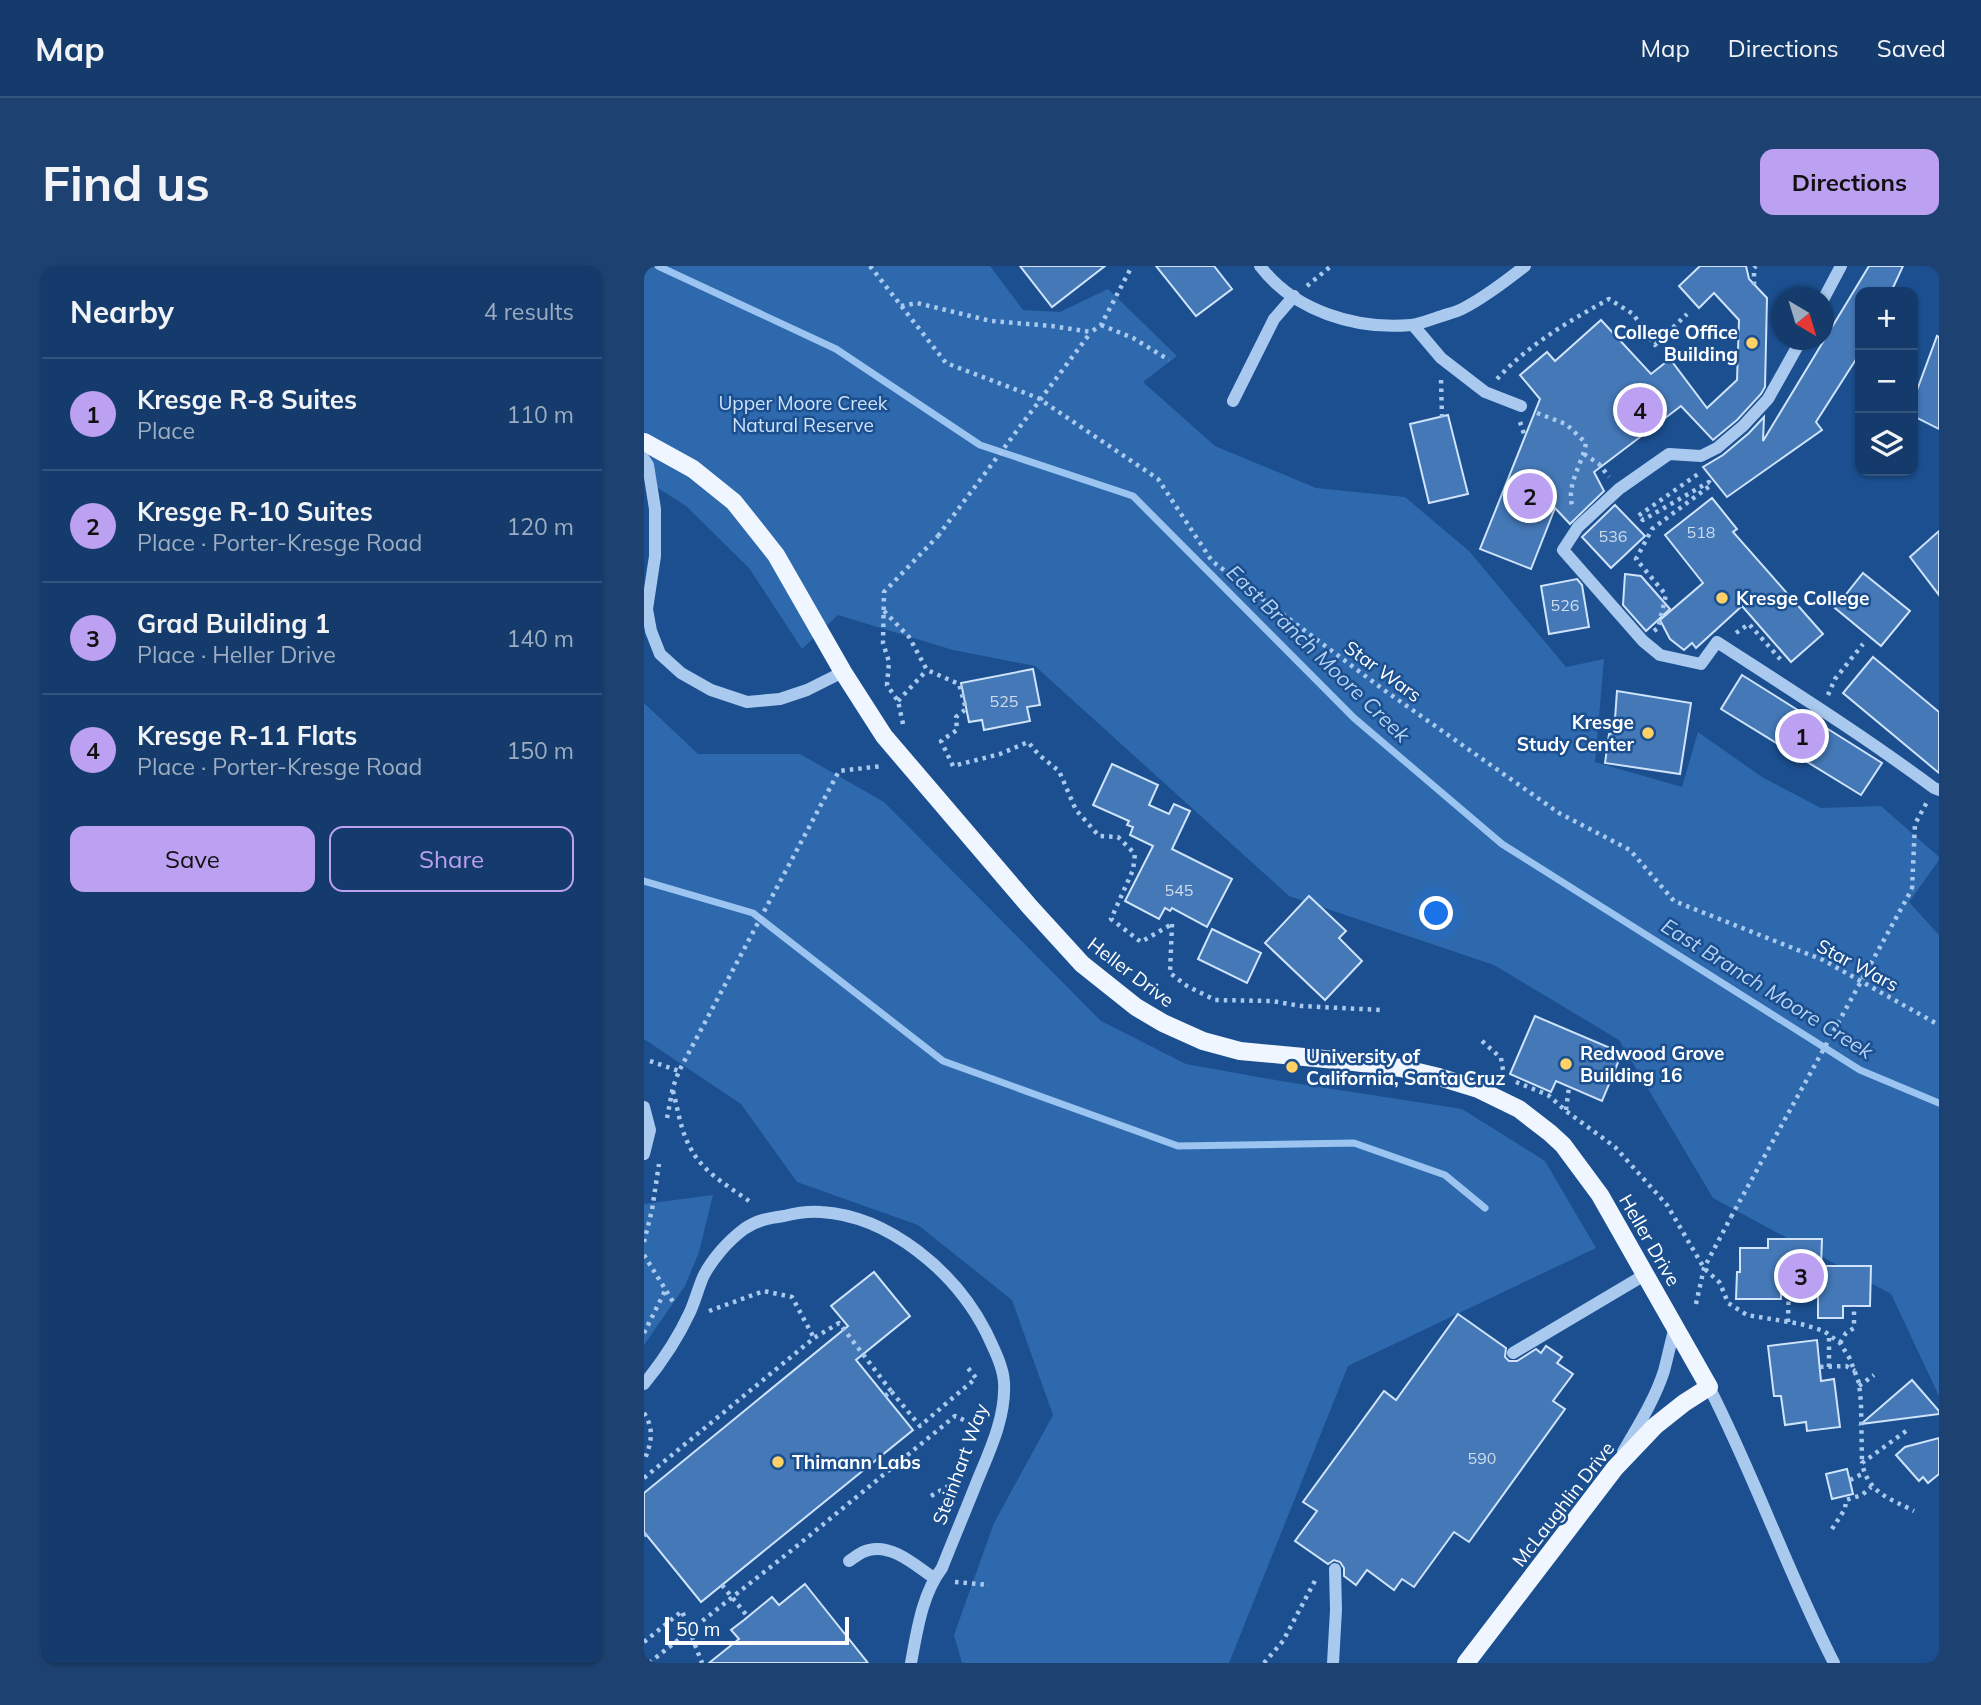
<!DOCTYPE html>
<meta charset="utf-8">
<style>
body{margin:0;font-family:Mulish,sans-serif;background:#1d4271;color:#f1f3f6}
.controls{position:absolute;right:21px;top:21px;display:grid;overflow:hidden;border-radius:14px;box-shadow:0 2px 5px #0004}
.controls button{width:63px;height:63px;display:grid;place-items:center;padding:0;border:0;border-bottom:2px solid #33557e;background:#143b6b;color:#f1f3f6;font:35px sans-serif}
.compass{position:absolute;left:1127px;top:21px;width:63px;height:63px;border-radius:50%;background:#143b6b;box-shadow:0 2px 5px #0004;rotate:142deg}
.scale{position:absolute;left:21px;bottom:18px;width:184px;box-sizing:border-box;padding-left:7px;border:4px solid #fff;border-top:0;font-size:19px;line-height:24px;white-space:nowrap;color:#fff;-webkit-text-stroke:5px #1b4f8f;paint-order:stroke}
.you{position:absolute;left:793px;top:648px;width:24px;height:24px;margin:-18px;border:5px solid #fff;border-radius:50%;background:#1a73e8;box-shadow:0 0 0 10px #1a73e833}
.badge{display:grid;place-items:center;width:46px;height:46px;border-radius:50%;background:#bca0f2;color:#111;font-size:23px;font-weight:700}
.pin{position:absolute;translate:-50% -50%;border:4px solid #fff;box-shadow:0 2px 7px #0006}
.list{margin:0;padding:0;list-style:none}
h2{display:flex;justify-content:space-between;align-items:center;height:91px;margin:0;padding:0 28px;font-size:30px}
h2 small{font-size:23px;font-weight:400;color:#9dadc1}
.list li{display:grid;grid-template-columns:46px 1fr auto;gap:21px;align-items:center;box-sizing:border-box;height:112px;padding:0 28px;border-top:2px solid #33557e}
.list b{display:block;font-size:26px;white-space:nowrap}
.list p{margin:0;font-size:23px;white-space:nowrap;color:#9dadc1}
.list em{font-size:23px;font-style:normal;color:#9dadc1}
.actions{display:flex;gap:14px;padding:21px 28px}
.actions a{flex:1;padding:16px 0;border:2px solid #bca0f2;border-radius:14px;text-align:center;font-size:24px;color:#bca0f2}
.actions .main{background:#bca0f2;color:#111}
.icon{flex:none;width:38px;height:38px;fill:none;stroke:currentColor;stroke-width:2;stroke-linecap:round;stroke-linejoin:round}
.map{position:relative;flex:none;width:1295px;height:1397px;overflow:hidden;border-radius:14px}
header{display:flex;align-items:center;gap:42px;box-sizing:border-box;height:98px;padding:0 35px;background:#143b6b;border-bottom:2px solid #33557e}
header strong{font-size:33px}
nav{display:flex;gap:38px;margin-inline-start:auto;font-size:24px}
.intro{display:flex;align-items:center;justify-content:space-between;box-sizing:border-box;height:168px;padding:0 42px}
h1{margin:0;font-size:49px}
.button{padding:18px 32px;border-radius:14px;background:#bca0f2;color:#111;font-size:24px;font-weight:700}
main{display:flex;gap:42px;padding:0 42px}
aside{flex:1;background:#143b6b;border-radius:14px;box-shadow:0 2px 5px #0004}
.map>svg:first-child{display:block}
.green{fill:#2e69ad}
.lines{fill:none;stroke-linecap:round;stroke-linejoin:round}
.stream{stroke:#9cc4f0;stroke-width:7}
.building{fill:#4478b7;stroke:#cfe3fa;stroke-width:2}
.path{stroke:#a9c9ee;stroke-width:4.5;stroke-dasharray:3.5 5;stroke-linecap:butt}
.minor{stroke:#a9c9ee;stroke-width:12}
.major{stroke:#f0f6ff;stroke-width:18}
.path-bridge{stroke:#a9c9ee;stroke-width:4.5;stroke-dasharray:3.5 5;stroke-linecap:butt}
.poi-dot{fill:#ffd166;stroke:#1b4f8f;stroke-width:2.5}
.labels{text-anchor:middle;stroke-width:5;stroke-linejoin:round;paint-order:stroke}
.number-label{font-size:16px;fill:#d0dded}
.poi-label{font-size:19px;font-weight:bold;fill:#fff;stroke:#1b4f8f;text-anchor:start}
.park-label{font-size:19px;fill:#cfe3fa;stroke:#1b4f8f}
.street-label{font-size:19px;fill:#fff;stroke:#1b4f8f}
.water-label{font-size:21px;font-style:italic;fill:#b5d3f5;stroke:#1b4f8f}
</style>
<header>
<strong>Map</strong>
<nav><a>Map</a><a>Directions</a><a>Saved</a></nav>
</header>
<div class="intro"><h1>Find us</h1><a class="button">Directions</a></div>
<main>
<aside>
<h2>Nearby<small>4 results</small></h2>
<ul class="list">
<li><span class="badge">1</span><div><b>Kresge R-8 Suites</b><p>Place</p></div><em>110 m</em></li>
<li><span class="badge">2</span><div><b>Kresge R-10 Suites</b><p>Place · Porter-Kresge Road</p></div><em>120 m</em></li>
<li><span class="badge">3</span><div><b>Grad Building 1</b><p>Place · Heller Drive</p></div><em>140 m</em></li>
<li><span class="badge">4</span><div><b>Kresge R-11 Flats</b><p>Place · Porter-Kresge Road</p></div><em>150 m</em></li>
</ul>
<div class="actions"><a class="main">Save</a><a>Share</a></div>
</aside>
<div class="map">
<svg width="1295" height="1397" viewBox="0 0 1295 1397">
<rect width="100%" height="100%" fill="#1b4f8f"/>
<g class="green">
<polygon points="0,0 346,0 379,44 416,46 464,23 533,90 499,116 571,180 672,222 761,231 825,285 922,401 960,393 951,496 1038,521 1054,466 1118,511 1177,542 1237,540 1295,591 1295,594 1265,636 1295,669 1295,1130 1247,1028 1069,932 975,774 850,699 645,630 391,400 309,384 194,349 158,383 105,302 42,240 0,213"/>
<polygon points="0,437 54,488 156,488 240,536 457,755 542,798 637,815 818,843 901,895 952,982 704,1100 585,1397 318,1397 310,1369 350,1257 409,1149 368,1034 274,959 153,916 97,838 0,773"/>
<polygon points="69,929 55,986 41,1020 0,1079 0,938"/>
</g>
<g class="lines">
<g class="stream">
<polyline points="14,0 192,83 336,179 489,230 710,452 858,578 1216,804 1295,837"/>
<polyline points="0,615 109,647 299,795 534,880 710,877 801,909 841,942"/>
</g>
</g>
<g class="building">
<polygon points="376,0 461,0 408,41"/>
<polygon points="512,0 570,0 588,23 552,50"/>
<polygon points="1056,0 1102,0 1105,13 1123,32 1121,121 1117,128 1093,154 1069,174 1037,140 950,206 960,225 926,258 911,242 887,303 836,283 896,133 876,109 903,86 911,95 957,54 1007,108 1026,93 1063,142 1093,114 1095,54 1070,27 1055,42 1035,20"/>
<polygon points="1225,0 1259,0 1247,26 1216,26 1216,87 1172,156 1178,164 1083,231 1059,201 1079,189 1105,167 1120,151 1119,175"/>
<polygon points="1293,70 1295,71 1295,163 1269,150 1269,135"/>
<polygon points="804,149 824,228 785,237 766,158"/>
<polygon points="1068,232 1093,263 1089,266 1179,368 1147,396 1098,340 1052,382 1048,377 1040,384 1026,373 1016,354 1059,317 1021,269"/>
<polygon points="971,239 1001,270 967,302 938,271"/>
<polygon points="1295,265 1295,329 1266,291"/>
<polygon points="1219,307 1266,345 1237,380 1191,342"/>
<polygon points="981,308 997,310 1026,343 1002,365 979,339"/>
<polygon points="933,313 938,319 945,361 905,368 897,320"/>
<polygon points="1229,391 1295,446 1295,507 1199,427"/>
<polygon points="389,403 396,439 383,441 386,455 340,464 338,454 325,456 317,417"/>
<polygon points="1098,409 1238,497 1217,529 1077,443"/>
<polygon points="973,425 1047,437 1036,508 961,497 965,468 970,467"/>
<polygon points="468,498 514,519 505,539 525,548 530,538 546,545 528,583 588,613 563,661 528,642 526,645 521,642 515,653 481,635 509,580 486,569 489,561 483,559 485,555 449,539"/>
<polygon points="665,630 702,665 695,672 718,695 681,734 621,677"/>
<polygon points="568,663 617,687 603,717 554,693"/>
<polygon points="891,750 978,787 958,835 912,815 907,826 866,808"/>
<polygon points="1124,973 1178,973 1177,1000 1227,1000 1226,1040 1199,1040 1199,1052 1174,1052 1174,1025 1137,1026 1137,1033 1092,1033 1093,1006 1096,1006 1096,982 1124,982"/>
<polygon points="230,1006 266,1050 212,1094 269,1164 57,1336 0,1266 0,1227 204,1060 187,1040"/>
<polygon points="814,1048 862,1082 861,1091 865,1095 873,1095 892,1083 897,1087 902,1080 918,1091 913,1097 929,1108 909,1135 921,1143 825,1276 810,1266 770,1321 758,1313 750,1324 723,1304 712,1319 700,1310 700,1302 696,1296 690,1294 684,1298 651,1275 673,1245 659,1236 740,1125 752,1134"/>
<polygon points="1173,1074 1177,1115 1190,1113 1196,1161 1163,1165 1162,1156 1141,1159 1137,1130 1130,1130 1124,1080"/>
<polygon points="1268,1114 1295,1145 1295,1148 1217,1158"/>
<polygon points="1295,1172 1295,1208 1284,1217 1279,1211 1275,1215 1252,1189 1261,1181"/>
<polygon points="1203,1203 1209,1228 1188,1233 1182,1208"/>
<polygon points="161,1318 224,1397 65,1397 95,1373 87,1364 100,1354 128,1331 135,1339"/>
</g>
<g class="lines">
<g class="path">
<polyline points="226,0 302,97 394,132 514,213 568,295 740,424 915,547 986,584 1030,635 1179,694 1295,759"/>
<polyline points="1110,19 1110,2 1112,0"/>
<polyline points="663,20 687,0"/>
<polyline points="257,40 273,37 347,55 408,60 447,66 457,59 488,0"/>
<polyline points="457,59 489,72 525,94"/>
<path d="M853,113C884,79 925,55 965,33L989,48L1011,79L1043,48"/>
<polyline points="797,114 798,151"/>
<path d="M893,147L922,158L942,177C938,200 921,219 929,243"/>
<polyline points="876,156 881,171"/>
<polyline points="940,188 955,198 965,211"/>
<polyline points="240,345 265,371 283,404 315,418 322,443 312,451 313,464 297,475 309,500 356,488 384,476 395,489 415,505 432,544 455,570 474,571 491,588 489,604 467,653 497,676 528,658"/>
<polyline points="1010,365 1014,362 1022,329 992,293 1008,263 1067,219 1065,216 999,254 994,250 1054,208"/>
<polyline points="1092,367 1105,358 1137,394"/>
<polyline points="1184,429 1191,413 1219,378"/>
<polyline points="254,435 283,404"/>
<polyline points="259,458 254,435 243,419 245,396 239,377 240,326 294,270"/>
<polyline points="1268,623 1271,558 1283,536"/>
<polyline points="528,658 526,707 543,720 571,734 628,735 657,740 737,744"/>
<polyline points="838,775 857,792 860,810 864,812"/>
<polyline points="6,795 35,805"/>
<polyline points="872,816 904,829 922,845 971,881 1023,939 1060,1002 1076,1017 1084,1037 1103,1049 1157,1058 1180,1065 1196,1077 1206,1093 1215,1117 1217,1137 1218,1197"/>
<path d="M29,825C34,844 37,866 47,883C60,908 88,922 109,938"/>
<polyline points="922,844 925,821"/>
<polyline points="23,852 29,821 35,805 195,505 238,500"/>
<polyline points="0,976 8,944 15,898"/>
<polyline points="0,989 31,1039"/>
<polyline points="1052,1038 1060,1002 1087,951"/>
<polyline points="65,1045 120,1025 148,1031 170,1072"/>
<polyline points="1144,1056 1145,1013"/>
<polyline points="0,1067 21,1025"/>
<polyline points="1196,1077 1202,1067 1210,1062 1210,1040"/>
<polyline points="1176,1101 1202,1100 1211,1105"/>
<polyline points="1185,1101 1185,1068"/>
<polyline points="1215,1120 1230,1109"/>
<polyline points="241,1130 247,1125 276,1160 332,1112 324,1102"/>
<path d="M0,1147C11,1164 7,1178 0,1195"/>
<path d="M1262,1165L1218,1197C1224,1227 1245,1232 1270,1245"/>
<polyline points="0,1212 170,1072 195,1057 247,1125"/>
<polyline points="1206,1214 1220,1207"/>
<polyline points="287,1230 308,1218"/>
<polyline points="1188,1263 1201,1243 1202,1234 1218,1229 1227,1221"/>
<polyline points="0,1270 2,1268"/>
<polyline points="311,1316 345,1319"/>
<polyline points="0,1376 38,1345 58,1397"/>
<polyline points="5,1397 148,1284 311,1150 337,1162"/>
<polyline points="620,1397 639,1375 673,1311"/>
</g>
<g class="minor">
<path d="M616,0C650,45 712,64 767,59C777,58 788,53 798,50C804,48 812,46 818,43C840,32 862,15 881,0"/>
<polyline points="1180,32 1197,0"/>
<polyline points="769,59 797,92 841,126 877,140"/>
<path d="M1157,74L1124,133L1099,160L1073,182L1057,190L1025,188L975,223L934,261L919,284L999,375L1016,389L1057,398L1073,376C1147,424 1220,470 1290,522L1295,524"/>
<polyline points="589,135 630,53 650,30"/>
<polyline points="0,193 4,199 11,243 11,290 3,343 7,365 16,388 37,407 67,424 103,436 136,433 163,424 199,406"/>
<polyline points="0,841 6,864 0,888"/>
<polyline points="869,1087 1002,1008"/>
<path d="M0,1118C18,1096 34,1072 46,1046C51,1035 54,1023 59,1011C68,993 84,975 100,963C113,954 125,952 140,950C152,947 165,945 177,946C246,950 312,1007 342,1066C349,1081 359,1100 360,1116C362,1152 345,1186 332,1218C321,1246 309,1274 298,1302C278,1328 273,1365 267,1397"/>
<path d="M1065,1121C1111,1211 1144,1307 1190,1397"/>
<path d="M979,1186C994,1160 1011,1133 1020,1105C1024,1090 1027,1075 1031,1061"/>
<path d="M205,1295C211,1291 218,1285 225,1284C249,1278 272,1300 290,1312"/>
<polyline points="689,1397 692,1344 691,1303"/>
</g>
<polyline class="major" points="0,176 49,203 90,236 132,289 199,406 240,470 386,641 438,698 492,741 519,757 559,775 596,785 702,795 757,802 795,811 834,823 875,843 906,867 919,879 956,929 1065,1121 1040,1137 1011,1160 971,1202 822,1397"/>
<g class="path-bridge">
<polyline points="294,270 447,66"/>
<polyline points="1087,951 1268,623"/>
<polyline points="78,1319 104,1351"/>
</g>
</g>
<g class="poi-dot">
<circle cx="1108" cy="77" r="7"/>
<circle cx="1078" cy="332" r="7"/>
<circle cx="1004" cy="467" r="7"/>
<circle cx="922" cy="798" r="7"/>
<circle cx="648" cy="801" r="7"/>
<circle cx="134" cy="1196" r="7"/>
</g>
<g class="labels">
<g class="number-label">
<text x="1057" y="272">518</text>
<text x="969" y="276">536</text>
<text x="921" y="345">526</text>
<text x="360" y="441">525</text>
<text x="535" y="630">545</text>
<text x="838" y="1198">590</text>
</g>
<g class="poi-label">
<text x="1094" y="73" text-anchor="end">College Office<tspan x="1094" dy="22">Building</tspan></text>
<text x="1092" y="339">Kresge College</text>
<text x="990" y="463" text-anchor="end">Kresge<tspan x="990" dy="22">Study Center</tspan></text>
<text x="936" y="794">Redwood Grove<tspan x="936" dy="22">Building 16</tspan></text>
<text x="662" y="797">University of<tspan x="662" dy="22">California, Santa Cruz</tspan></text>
<text x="148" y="1203">Thimann Labs</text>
</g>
<g class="park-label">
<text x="159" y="144">Upper Moore Creek<tspan x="159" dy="22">Natural Reserve</tspan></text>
</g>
<g class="street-label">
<text transform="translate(739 405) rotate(36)" y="7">Star Wars</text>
<text transform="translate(1214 699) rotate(28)" y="7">Star Wars</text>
<text transform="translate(487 706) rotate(37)" y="7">Heller Drive</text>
<text transform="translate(1006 974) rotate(60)" y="7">Heller Drive</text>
<text transform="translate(316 1198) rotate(-70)" y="7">Steinhart Way</text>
<text transform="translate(919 1238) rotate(-52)" y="7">McLaughlin Drive</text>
</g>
<g class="water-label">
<text transform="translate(674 388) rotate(44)" y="7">East Branch Moore Creek</text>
<text transform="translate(1123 723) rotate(32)" y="7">East Branch Moore Creek</text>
</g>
</g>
</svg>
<div class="controls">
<button>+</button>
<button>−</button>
<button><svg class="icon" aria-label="layers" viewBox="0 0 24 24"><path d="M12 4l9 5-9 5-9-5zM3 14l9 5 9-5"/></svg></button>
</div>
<svg class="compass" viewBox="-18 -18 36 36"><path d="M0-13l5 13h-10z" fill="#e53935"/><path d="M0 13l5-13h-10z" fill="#9dadc1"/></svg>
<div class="scale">50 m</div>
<div class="you"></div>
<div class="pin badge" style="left:1158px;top:470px">1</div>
<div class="pin badge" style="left:886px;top:230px">2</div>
<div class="pin badge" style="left:1157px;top:1010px">3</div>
<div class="pin badge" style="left:996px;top:144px">4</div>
</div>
</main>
